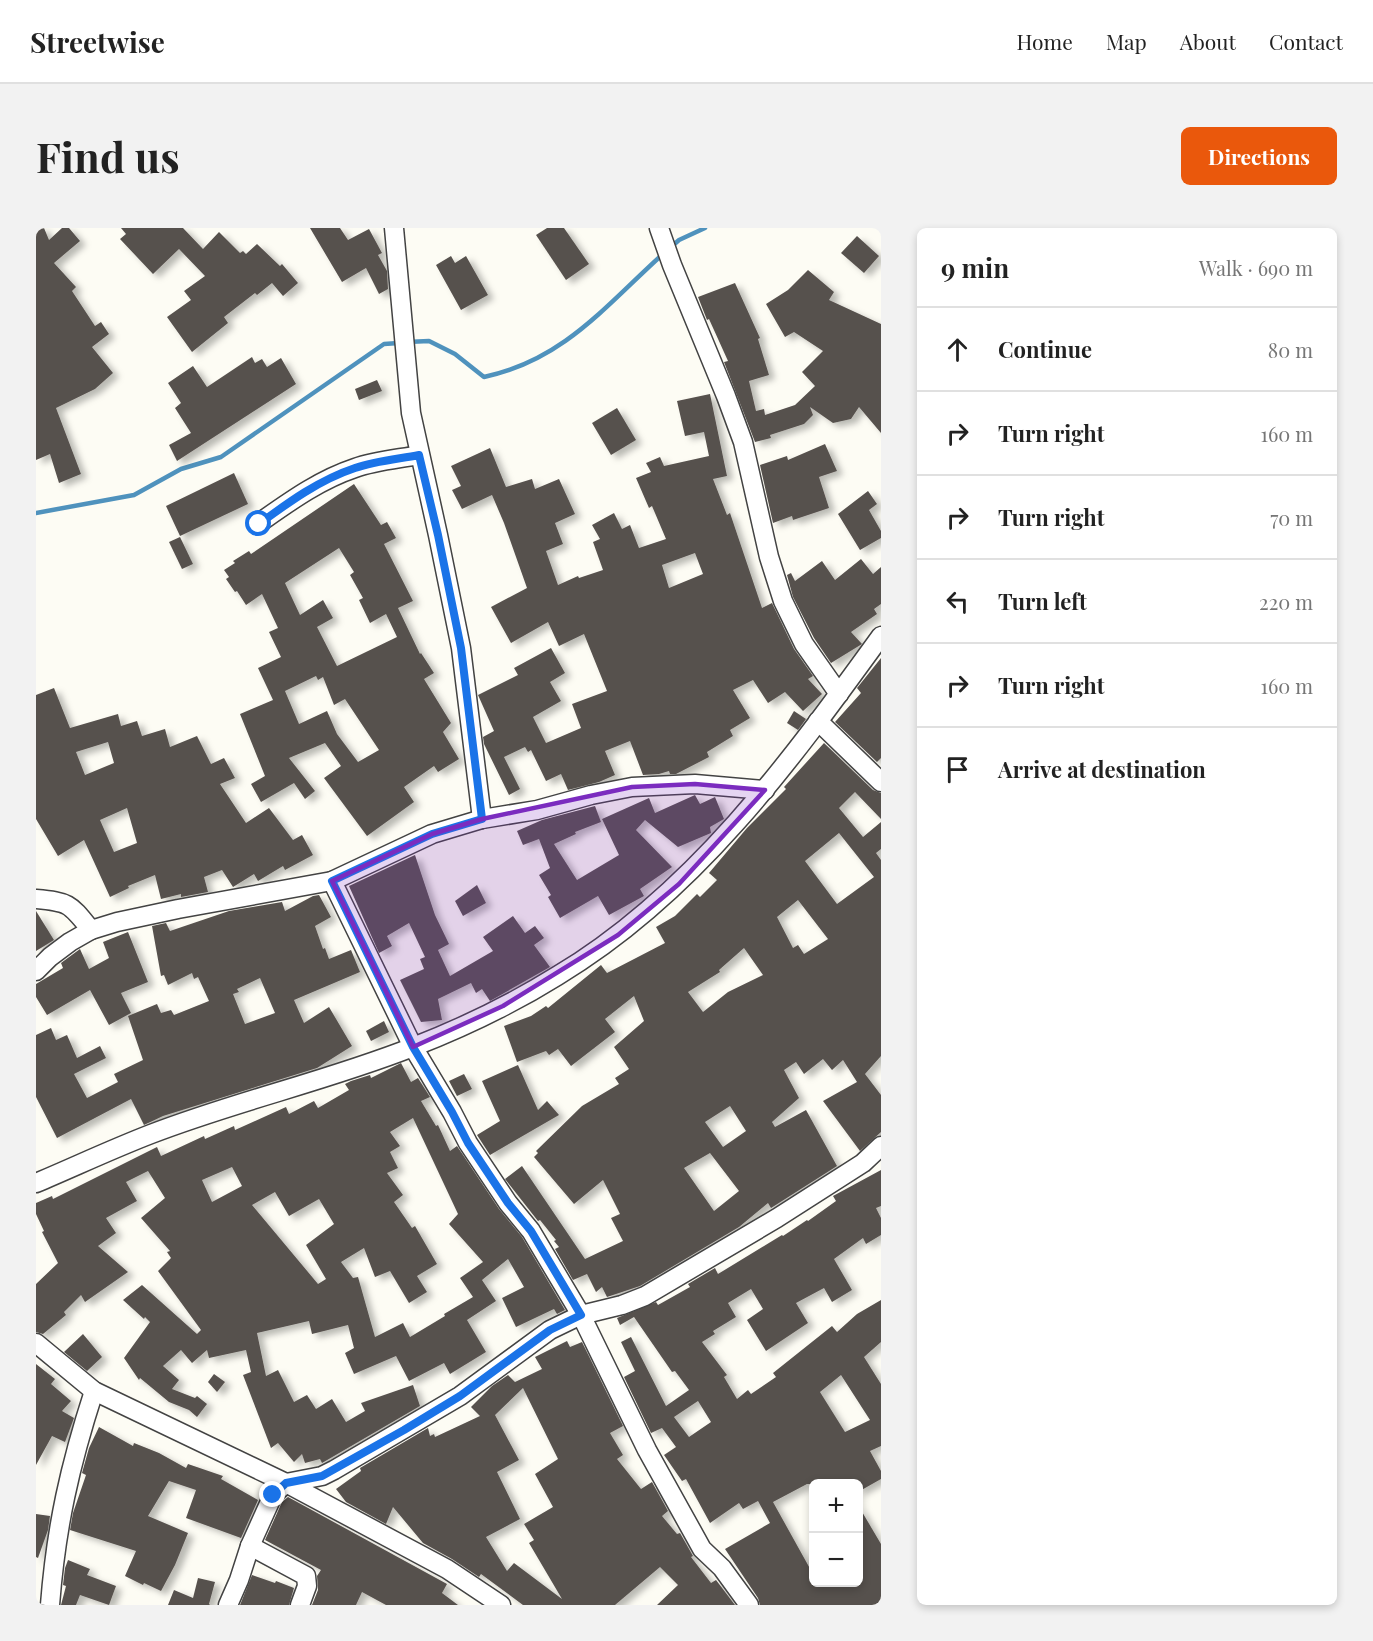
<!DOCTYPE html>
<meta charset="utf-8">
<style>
body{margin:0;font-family:"Playfair Display",serif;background:#f2f2f2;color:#222}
.controls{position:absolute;right:18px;bottom:18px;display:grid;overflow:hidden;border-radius:9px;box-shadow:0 3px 9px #0003}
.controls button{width:54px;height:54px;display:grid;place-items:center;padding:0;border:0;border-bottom:2px solid #e0e0e0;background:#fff;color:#222;font:30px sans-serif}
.stop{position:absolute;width:18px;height:18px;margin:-14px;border:4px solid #1a73e8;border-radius:50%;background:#fff}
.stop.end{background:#1a73e8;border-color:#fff;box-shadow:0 2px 6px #0008}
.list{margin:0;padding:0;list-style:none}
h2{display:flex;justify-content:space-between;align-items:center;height:78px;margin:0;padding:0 24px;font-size:26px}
h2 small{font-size:20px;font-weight:400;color:#767676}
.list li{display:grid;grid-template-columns:39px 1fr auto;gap:18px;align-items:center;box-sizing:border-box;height:84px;padding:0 24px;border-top:2px solid #e0e0e0}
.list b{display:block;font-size:22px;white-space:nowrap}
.list em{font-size:20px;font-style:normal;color:#767676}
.icon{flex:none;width:33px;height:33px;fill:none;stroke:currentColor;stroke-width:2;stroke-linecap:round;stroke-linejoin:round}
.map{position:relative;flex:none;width:845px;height:1377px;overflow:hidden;border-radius:9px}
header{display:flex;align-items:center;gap:36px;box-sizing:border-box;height:84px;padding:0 30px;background:#fff;border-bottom:2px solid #e0e0e0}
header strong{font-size:28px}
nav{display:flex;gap:33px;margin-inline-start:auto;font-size:21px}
.intro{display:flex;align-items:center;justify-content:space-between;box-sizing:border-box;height:144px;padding:0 36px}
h1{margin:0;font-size:42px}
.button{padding:15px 27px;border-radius:9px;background:#ea580c;color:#fff;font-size:21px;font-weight:700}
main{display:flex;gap:36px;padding:0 36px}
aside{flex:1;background:#fff;border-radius:9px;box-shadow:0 3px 9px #0003}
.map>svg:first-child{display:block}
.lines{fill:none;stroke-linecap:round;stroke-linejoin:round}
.stream{stroke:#4f92bd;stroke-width:4.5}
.building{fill:#57514d;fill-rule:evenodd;filter:url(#shadow)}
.minor-casing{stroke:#434343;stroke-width:21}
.minor{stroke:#fff;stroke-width:18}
.route{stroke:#1a73e8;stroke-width:8}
.marked{fill:#7b2cbf;fill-opacity:0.2;stroke:#7b2cbf;stroke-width:4.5;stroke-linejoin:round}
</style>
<header>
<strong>Streetwise</strong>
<nav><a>Home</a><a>Map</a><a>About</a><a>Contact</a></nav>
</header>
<div class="intro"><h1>Find us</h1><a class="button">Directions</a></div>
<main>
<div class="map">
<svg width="845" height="1377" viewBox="0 0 845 1377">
<defs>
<filter id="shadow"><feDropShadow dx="6" dy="4" stdDeviation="3" flood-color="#0004"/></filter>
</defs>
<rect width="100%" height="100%" fill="#fdfcf4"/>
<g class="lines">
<g class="stream">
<polyline points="634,20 643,12 669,0"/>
<path d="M371,114L393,113L419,126L448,149C528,132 570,77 628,25"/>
<polyline points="0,285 98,267 145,241 185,229 348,116 363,115"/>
</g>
</g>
<g class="building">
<polygon points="0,0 8,0 13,12 26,0 33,0 44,13 18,35 40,59 36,63 59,98 65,94 73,106 56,119 77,145 59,161 20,180 45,246 23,255 14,226 0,232"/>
<polygon points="85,0 147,0 167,21 183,4 204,25 207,23 210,26 221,16 244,38 246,36 262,55 247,68 236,55 221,67 219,65 188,89 192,95 156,124 131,89 155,72 148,63 169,48 143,21 117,46 84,11 90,6"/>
<polygon points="274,0 304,0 312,12 333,1 346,25 342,27 351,43 352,61 343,66 330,40 306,54"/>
<polygon points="511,0 528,0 553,36 530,52 500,7"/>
<polygon points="821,8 843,28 828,45 805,25"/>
<polygon points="415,28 419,35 430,28 452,67 425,82 400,37"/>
<polygon points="772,42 798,64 793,72 845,96 845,205 823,179 815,191 797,195 774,179 777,187 768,196 734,207 735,210 719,214 688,134 692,133 673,91 671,92 662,69 699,55 724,110 722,111 733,147 713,153 720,183 728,181 729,187 759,177 779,158 766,144 787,123 758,104 749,109 730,76 752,62"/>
<polygon points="216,129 219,135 226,131 231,139 245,130 260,156 141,233 133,217 155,205 139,180 145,175 132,155 157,138 171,159"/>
<polygon points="341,152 346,163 323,172 319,161"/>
<path d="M674,166L691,248L677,251L691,287L694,285L726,380L736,375L758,421L777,448L772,451L786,466L767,483L749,464L732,475L717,452L697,462L714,490L694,502L697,508L671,524L673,529L640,546H634L633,543L623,546L607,547L594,513L569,523L579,547L563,554L532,562L525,546L510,553L495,522L492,524L489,519L468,529L484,561L473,567L448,516L447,509L458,503L442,467L482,447L478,440L515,420L529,445L514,454L525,473L497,489L510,515L545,500L536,476L571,463L548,406L523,418L512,394L475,415L455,379L491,360L468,295L456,267L426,281L416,262L425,258L415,238L454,220L470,259L496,251L499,261L523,251L539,286L519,295L527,316L510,323L522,357L542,348L543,350L567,342L557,314L564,311L556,297L578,285L586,301L594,297L603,320L630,311L616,278L613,280L600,250L615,244L610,235L624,229L628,238L673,228L668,204L649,208L641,173ZM659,325L667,346L633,360L626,337Z"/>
<polygon points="581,180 600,212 575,227 556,195"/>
<polygon points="789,216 801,243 783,249 793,280 757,292 756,288 737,295 724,237 751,228 752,232"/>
<polygon points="198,245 212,276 144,308 130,278"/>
<path d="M318,256L345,297L351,294L360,310L348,316L377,373L362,380L384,426L385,425L398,445L388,451L415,495L407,504L423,531L402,544L398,538L368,559L378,574L331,608L288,550L305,538L289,515L253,530L279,563L269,571L258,555L225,574L215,556L229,548L204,486L237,472L222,440L245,429L233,404L242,400L226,366L210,377L201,363L199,364L190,351L193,349L188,342L199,335L197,333L213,323L215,326ZM303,320L318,344L314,347L327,370L323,372L334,395L350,386L361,409L301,438L281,399L297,390L287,372L264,387L249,355ZM280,448L282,452L287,449L298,477L309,471L343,522L322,534L301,506L291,483L263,496L249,463Z"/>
<polygon points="832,263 841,276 833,282 845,303 845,310 824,322 802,286"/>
<polygon points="144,309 157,336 146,341 133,314"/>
<polygon points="825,331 837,346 845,339 845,376 838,381 841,386 815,404 826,416 795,435 778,410 757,369 751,347 755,345 759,353 786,333 799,352"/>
<polygon points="845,430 845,530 841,534 799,494 825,465 821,460"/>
<path d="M18,460L34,500L82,486L85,498L101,493L106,508L129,501L134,519L161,508L175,536L188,530L199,550L184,556L210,595L233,580L257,612L266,607L277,627L249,642L247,638L222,653L218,646L197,659L186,642L168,649L172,664L145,669V666L125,671L119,647L92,658L93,660L74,669L48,612L22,628L0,591V467ZM72,514L78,535L49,547L40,524ZM91,580L101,615L78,624L64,592Z"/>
<polygon points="758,483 770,491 762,502 751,495"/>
<path d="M788,515L837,562L845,565V591L819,564L803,580L827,609L845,594V621L840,625L845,632V828L829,846L845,867V904L824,923L787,873L821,854L807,832L796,842L787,831L768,846L760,834L748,842L763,870L736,894L739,899L770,882L801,938L735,980L732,975L703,999L604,1058L571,1069L566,1059L560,1064L551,1046L537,1052L519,1021L523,1019L518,1013L520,1012L504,992L502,993L469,951L486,938L549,1031L587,1013L575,990L584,986L567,952L538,976L498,929L502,925L500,923L546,878L583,856L579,850L593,841L578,819L608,793L598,768L569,791L579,804L535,838L522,821L513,827L510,823L481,834L468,798L495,788L510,778L512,780L565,737L571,745L629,715L620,699L639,688L661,666L664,669L681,652L673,645L711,600L750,561L748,559ZM803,605L838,649L801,676L769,633ZM762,672L792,711L768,726L762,717L757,720L741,689ZM708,720L727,747L692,764L667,784L652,764L684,744L683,742ZM694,878L710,903L687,919L669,894ZM674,925L703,963L678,983L648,940Z"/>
<polygon points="659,567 664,576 679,569 688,591 674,599 675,605 642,619 609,592 600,602 636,639 604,661 608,668 573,687 562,668 524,690 512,669 515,667 503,647 514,640 503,611 487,617 481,603 506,592 559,578 565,594 539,604 540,606 518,616 541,652 583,627 566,591 613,570 619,585"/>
<polygon points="379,627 399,687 413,716 402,722 414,748 457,723 447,709 477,688 489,705 499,698 508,710 498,717 514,739 454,773 446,761 440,765 435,755 402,771 406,792 385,794 364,752 388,741 384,731 389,729 373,695 351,708 356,718 343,725 313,658"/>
<polygon points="441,657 450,675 427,688 419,673"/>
<path d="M283,667L295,689L279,698L287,721L289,720L293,731L315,722L324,744L258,772L268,795L293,779L316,818L281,840L127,888L108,897L95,871L21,910L0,869V807L15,800L20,812L31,807L41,830L64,818L70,830L38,846L51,870L82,854L78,846L107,832L92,788L121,776L125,785L135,782L138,787L173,773L162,749L158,751L156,745L132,757L128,747L125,748L116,698L130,695L134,703L193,683L246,674L249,683L277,668ZM224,750L239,785L209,796L197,766L203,764L201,761Z"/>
<polygon points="0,683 18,712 0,723"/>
<polygon points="92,704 112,754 85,765 95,785 73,797 54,762 11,787 0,769 0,756 27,740 25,735 44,721 53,741 73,730 67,714"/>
<polygon points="348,793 353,804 335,813 330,803"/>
<path d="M365,835L375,854L382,850L394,869L385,873L400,898L402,897L414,923L421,918L463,981L486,1009L529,1082L521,1086L518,1081L480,1099L466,1070L488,1059L472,1031L446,1052L460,1073L431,1092L450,1124L414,1146L408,1135L373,1153L360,1128L318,1146L309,1125L318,1120L312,1097L276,1106L273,1093L221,1105L230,1148L242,1142L258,1174L271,1167L280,1181L296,1171L310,1194L329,1183L325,1175L377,1157L384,1178L286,1235L284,1231L269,1235L266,1226L258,1234L242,1215L235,1220L207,1147L215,1144L210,1122L173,1130L171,1122L156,1135L145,1122L127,1138L143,1152L136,1161L159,1170L161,1168L171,1176L161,1189L153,1182L133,1174L104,1150L103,1152L88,1130L114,1094L109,1089L108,1091L87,1072L106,1057L161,1106L165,1102L122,1043L135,1030L131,1024L134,1023L105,990L129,970L112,943L90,954L101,973L70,990L80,1005L62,1018L92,1044L49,1074L45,1067L28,1084L30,1087L7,1106L0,1104V1056L22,1035L6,1004L8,1003L0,986V975L16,968L17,971L121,919L125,928L168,908L169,911L198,898L199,902L250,879L253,886L278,873L282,880L313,862L309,856L315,853L334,847L335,850ZM377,890L422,986L413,996L447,1034L424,1050L437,1069L408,1086L409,1088L374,1109L367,1095L339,1109L322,1049L317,1050L305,1034L328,1020L339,1049L354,1043L373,1075L391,1064L381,1048L401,1036L379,998L376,1000L358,974L367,967L351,945L362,940L354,924L364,918L354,904ZM196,939L206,958L176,974L166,952ZM239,964L253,988L283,971L298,996L270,1017L290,1051L282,1056L216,977Z"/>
<polygon points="482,837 502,882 511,873 523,887 454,927 441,907 464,893 446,853"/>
<polygon points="428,846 436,861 421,868 413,853"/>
<path d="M845,942V978L840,980L845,990V1007L830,1016L827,1010L798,1031L816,1062L796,1074L788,1060L760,1075L772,1095L730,1123L711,1092L727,1081L715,1061L692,1075L700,1089L677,1103L679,1106L666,1114L691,1147L688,1149L701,1171L712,1162L715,1166L740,1149L737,1145L796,1098L801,1104L821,1086L845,1072V1114L828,1129L845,1156V1218L834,1223L845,1243V1251L822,1264V1256H771L737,1274L777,1346V1354H822V1277L845,1316V1377H724L722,1370L689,1321L734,1295L722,1273L707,1281L703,1275L674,1295L650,1251L646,1253L628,1227L640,1219L626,1200L615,1205L588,1149L599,1143L585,1114L595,1109L630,1178L653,1162L639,1143L636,1144L598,1089L584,1097L581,1090L620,1074L622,1077L654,1059L652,1056L679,1040L682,1046L746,1007L747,1008L771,992L772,993L800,973L797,968ZM805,1147L834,1192L809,1204L784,1164ZM662,1173L675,1194L653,1209L638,1189Z"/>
<polygon points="47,1106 66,1129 51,1143 28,1124"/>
<path d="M531,1113L534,1119L546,1114L587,1198L574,1205L587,1227L581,1231L605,1261L616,1254L632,1283L626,1288L641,1306L644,1305L657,1328L655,1329L675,1355L680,1352L699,1377H621L642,1357L624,1339L579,1377H487L445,1346L443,1349L416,1331L387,1315L357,1279L350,1296L310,1274L300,1261L325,1243L324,1240L392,1200L394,1208L398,1206L399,1209L444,1188L435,1179L456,1158L472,1147L479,1154L506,1141L499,1129ZM487,1160L522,1231L499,1246L517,1279L488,1296L498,1312L493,1315L526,1371L478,1335L471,1343L450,1309L484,1291L461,1244L483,1232L459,1187Z"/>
<polygon points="0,1136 19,1151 15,1156 35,1173 26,1183 38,1190 29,1214 16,1208 0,1237"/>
<polygon points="178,1146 189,1154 181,1164 172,1154"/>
<polygon points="63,1199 97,1218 98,1215 123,1225 150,1240 152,1236 187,1248 185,1251 222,1272 205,1310 150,1290 160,1262 133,1253 112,1288 152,1305 139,1337 125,1363 108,1355 107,1357 89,1348 100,1323 34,1302 37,1285 50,1247 46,1245 53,1220"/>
<polygon points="252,1269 411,1356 406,1365 422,1377 350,1377 326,1364 320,1377 276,1377 282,1362 281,1348 285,1342 229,1312 246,1274"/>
<polygon points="0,1286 14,1288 12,1302 2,1330 0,1329"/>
<polygon points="32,1332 54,1341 51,1347 80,1358 73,1377 44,1367 40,1377 25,1377 30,1358 27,1357 29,1340"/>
<polygon points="216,1347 239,1355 240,1353 258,1360 253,1377 204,1377"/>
<polygon points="162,1350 179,1354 173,1376 174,1377 132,1377 138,1362 157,1370"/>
</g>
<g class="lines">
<g class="minor-casing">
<g id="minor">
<polyline points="358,0 375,185 402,307 425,420 446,591"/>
<polyline points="623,0 636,37 690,168 707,214 733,329 747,373 768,416 803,466"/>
<path d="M223,295C253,274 283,252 319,240C339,233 362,231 383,227"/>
<polyline points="782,493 845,554"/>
<polyline points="296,653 377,819 416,884 432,915 472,975 495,1003 545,1087 611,1222 666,1321 686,1340 713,1377"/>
<path d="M0,671C34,674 34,676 55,702"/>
<polyline points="0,743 14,729 34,714 55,702 81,694 142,681 296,653 396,606 446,591 501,582 555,567 596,559 659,556 729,562"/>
<path d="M0,955C38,939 76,921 115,906C200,873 291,853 377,819C426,800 476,776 521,748C658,666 753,535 845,408"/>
<polyline points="0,1115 58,1163 250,1255 411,1341 465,1377"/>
<polyline points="214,1318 270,1348 271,1358 264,1377"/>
<path d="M14,1377C20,1299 34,1237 58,1163"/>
<polyline points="192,1377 203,1352 214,1318 237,1267 250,1255 286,1248 298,1242 424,1168 514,1102 545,1087 586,1077 609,1068 741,990 827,935 845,918"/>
</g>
</g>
<use href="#minor" class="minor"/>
</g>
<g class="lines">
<path class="route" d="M223,296C253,274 283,252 319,240C339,233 362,231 383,227L402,307L425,420L446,591L396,606L296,653L377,819L416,884L432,915L472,975L495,1003L545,1087L514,1102L424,1168L368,1202L286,1248L250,1255L237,1267"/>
</g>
<path class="marked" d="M659,556L729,562L643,656L582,707L467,778L377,819L296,653L396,606L446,591L596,559Z"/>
</svg>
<div class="controls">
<button>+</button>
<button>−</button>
</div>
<div class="stop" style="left:223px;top:296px"></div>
<div class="stop end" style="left:237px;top:1267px"></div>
</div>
<aside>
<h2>9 min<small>Walk · 690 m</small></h2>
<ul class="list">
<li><svg class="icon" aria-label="ahead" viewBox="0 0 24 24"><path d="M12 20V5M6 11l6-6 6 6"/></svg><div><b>Continue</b></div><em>80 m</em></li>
<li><svg class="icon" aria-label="right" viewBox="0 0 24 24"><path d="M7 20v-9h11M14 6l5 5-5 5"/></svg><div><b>Turn right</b></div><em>160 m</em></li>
<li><svg class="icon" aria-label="right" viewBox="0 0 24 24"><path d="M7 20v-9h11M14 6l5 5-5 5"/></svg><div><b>Turn right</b></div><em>70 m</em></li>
<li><svg class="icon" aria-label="left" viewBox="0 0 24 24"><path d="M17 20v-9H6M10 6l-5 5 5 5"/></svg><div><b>Turn left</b></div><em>220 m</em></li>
<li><svg class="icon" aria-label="right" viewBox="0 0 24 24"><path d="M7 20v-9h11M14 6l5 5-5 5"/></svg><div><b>Turn right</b></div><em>160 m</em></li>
<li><svg class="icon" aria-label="arrive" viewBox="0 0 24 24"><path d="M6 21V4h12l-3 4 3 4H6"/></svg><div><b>Arrive at destination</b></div></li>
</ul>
</aside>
</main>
